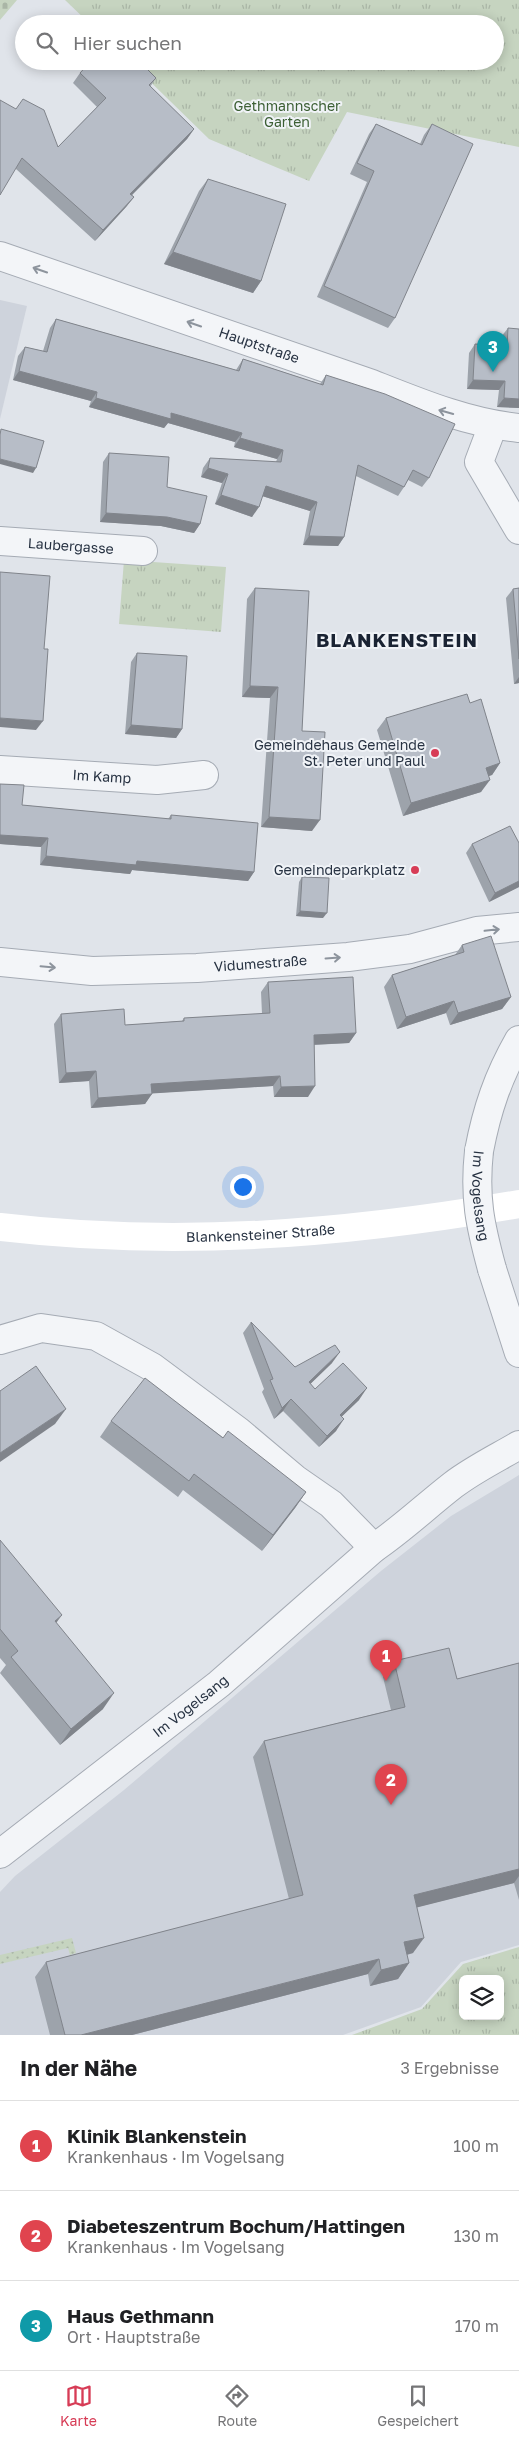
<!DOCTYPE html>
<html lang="de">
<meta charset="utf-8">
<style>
body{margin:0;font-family:"Golos Text",sans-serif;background:#f6f6f6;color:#202124}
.controls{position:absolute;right:15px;bottom:15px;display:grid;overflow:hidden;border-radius:8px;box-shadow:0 2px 12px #0003}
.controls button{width:45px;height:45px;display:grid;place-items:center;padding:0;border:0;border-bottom:1px solid #e0e0e0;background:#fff;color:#202124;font:25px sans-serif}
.you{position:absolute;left:242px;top:1186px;width:18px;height:18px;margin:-12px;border:4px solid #fff;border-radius:50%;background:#1a73e8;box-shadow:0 0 0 8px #1a73e833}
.badge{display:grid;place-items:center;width:32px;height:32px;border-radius:50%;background:#d73c56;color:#fff;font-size:16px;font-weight:700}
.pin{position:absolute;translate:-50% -41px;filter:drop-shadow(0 1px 2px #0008)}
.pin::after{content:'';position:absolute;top:26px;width:18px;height:15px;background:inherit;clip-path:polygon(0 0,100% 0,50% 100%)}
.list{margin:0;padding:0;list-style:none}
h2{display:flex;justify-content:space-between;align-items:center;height:65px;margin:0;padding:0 20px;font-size:21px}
h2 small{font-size:16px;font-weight:400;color:#757577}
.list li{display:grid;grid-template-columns:32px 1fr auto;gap:15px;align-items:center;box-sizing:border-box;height:90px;padding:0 20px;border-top:1px solid #e0e0e0}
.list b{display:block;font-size:19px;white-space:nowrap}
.list p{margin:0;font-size:16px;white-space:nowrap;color:#757577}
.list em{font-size:16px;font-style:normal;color:#757577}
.icon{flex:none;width:28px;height:28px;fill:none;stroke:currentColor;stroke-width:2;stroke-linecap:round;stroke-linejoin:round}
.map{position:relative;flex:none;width:519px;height:2035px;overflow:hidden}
.search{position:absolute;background:#fff;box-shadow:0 2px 12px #0003;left:15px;right:15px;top:15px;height:55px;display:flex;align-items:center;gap:12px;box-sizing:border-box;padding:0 18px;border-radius:28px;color:#757577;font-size:19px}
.sheet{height:335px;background:#fff}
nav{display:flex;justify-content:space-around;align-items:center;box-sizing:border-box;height:70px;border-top:1px solid #e0e0e0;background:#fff;font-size:14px;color:#757577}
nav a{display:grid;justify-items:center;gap:2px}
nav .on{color:#d73c56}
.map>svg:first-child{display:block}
.built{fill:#ced3dc}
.grass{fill:url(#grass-dots)}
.cemetery{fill:url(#cemetery-stones)}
.park{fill:url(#park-tufts);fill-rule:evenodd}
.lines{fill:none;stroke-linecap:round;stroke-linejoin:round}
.minor-casing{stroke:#a5abb4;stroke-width:30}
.minor{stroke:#f3f5f8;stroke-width:28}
.secondary{stroke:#fff;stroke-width:28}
.minor-bridge-casing{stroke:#a5abb4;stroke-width:30;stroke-linecap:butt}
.minor-bridge{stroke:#f3f5f8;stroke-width:28}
.wall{fill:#9da3ab}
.shaded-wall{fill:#80848b}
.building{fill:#b7bdc7;stroke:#80848b}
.oneway{stroke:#8d949d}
.poi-dot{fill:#d73c56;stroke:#f0f3f7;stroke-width:2}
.labels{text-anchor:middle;stroke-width:4;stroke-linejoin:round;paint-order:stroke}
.park-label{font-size:14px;fill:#3c5f34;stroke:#f0f3f7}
.street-label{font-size:14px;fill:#273242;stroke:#f0f3f7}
.poi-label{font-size:14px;fill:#273242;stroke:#f0f3f7;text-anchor:end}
.district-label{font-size:19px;font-weight:bold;letter-spacing:1px;fill:#1a2333;stroke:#f0f3f7}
</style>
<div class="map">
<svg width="519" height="2035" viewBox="0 0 519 2035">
<defs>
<pattern id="grass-dots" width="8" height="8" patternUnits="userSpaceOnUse" patternTransform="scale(1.25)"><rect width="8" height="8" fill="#c6d4c0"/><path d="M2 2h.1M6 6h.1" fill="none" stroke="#aab6a6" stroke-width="1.8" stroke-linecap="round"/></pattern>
<pattern id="cemetery-stones" width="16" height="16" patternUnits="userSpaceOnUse" patternTransform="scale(1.25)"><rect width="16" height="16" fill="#c6d4c0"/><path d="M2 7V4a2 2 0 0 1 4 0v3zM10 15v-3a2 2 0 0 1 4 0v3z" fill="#aab6a6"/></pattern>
<pattern id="park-tufts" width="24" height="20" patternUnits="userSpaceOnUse" patternTransform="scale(1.25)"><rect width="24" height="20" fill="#c6d4c0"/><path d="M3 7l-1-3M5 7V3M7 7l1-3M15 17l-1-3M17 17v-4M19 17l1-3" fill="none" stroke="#aab6a6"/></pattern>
</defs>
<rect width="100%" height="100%" fill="#e0e4ea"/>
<g class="built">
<polygon points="0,300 27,306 0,419"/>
<polygon points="519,1475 519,1945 461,1962 421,2007 343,2035 0,2035 0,1892 15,1876 124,1790 381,1571 451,1516"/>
</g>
<polygon class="grass" points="72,1938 76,1953 70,1955 68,1948 0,1964 0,1955"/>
<polygon class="cemetery" points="0,0 17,0 0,20"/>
<g class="park">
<polygon points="65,0 519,0 519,147 347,112 309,181 209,139 129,61 495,61 495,24 90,24"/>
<polygon points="124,560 226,567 221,632 119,624"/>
<path d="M519,1947V2035H352L422,2009L463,1964ZM463,1979H500V2016H463Z"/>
</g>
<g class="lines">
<g class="minor-casing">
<g id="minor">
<path id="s1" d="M0,256L372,384C420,403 468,423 519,428"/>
<polyline points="493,425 479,462 519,530"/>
<path id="s2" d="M0,541L143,551"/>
<path id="s3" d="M0,770L157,780L204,775"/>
<path id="s4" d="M0,962L92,971L197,968L348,957L410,949L477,931L519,927"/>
<path d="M479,1151C487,1109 498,1077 519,1040"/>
<polyline points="492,1269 519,1353"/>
<polyline points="0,1340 41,1328 96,1336 152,1367 238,1431 295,1479 331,1504 374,1548"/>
<path id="s5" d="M0,1854L219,1684L374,1548C402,1529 426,1506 453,1485C474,1469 497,1458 519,1445"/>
</g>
</g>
<use href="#minor" class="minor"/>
<path class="secondary" id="s6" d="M0,1227C177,1248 345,1234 519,1204"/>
<g class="minor-bridge-casing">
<g id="minor-bridge">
<path id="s7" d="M479,1151C474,1197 480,1225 492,1269"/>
</g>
</g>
<use href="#minor-bridge" class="minor-bridge"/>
</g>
<g class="wall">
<polygon points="80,73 156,78 150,87 194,129 187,139 132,195 134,197 126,207 95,241 16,169 0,100 58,147 97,107 73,83"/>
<polygon points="376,124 420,144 424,135 432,124 395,318 388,328 317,297 367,182 350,174 369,134"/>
<polygon points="208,179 261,281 253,293 164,264 199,191"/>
<polygon points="56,319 236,370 243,359 320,384 326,375 429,478 422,487 408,480 404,487 398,496 356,476 344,537 338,546 303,545 310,511 262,496 252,517 215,504 222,483 201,477 203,468 210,458 276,462 277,459 234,447 235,442 168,423 164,428 89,407 91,401 13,380 18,356 25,347 43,351 50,328"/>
<polygon points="508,328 519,408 497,407 499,390 467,389 469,353 475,344 501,346 501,337"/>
<polygon points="109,453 167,487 200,524 194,533 161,526 100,522 103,462"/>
<polygon points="255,588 302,731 312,831 261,827 270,698 242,697 247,599"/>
<polygon points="519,588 519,683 514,684 506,598 513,589"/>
<polygon points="137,653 182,729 176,738 125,734 131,662"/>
<polygon points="470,703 500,763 492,775 488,776 481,792 403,816 377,730 386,718"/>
<polygon points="0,784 22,805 168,819 171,815 254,872 248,881 132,870 130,874 40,865 41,847 0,844"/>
<polygon points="519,843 519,887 489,902 466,853 472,844"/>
<polygon points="302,877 323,918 296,916 299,882"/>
<polygon points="462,945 511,997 502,1009 450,1025 446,1013 397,1029 384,987 392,975 455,955"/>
<polygon points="268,982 356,1033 349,1043 314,1045 308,1097 274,1097 273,1086 152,1093 145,1104 91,1108 89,1081 59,1083 54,1024 61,1014 125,1025 182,1021 184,1018 262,1014 261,992"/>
<polygon points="251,1322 295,1367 332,1363 310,1384 315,1389 359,1400 341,1417 336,1431 319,1447 283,1411 274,1419 262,1392 264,1389 243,1333"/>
<polygon points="111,1421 223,1438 306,1492 295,1508 262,1551 183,1490 178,1497 100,1437"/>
<polygon points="0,1540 103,1709 60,1745 0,1673 6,1665 0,1658"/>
<polygon points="394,1661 457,1679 519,1663 519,1900 514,1883 417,1907 413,1953 407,1955 409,1963 398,1979 370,1986 368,1974 132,2035 50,2035 35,1977 46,1962 289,1899 253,1757 264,1741 391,1710 383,1677"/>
</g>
<g class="shaded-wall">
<polygon points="194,129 187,139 123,204 130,194"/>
<polygon points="134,197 126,207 95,241 103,230"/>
<polygon points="173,252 261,281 253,293 164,264"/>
<polygon points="19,371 97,392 91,401 13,380"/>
<polygon points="473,380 505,381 499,390 467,389"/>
<polygon points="96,398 171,413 242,433 235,442 168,423 164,428 89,407"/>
<polygon points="504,398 519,399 519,408 497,407"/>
<polygon points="240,438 283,450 277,459 234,447"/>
<polygon points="0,459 36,468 33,473 0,464"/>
<polygon points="208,468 228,474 222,483 201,477"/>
<polygon points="266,486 317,502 310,511 259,495"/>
<polygon points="221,495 259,507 252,517 215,504"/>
<polygon points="106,513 167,517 200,524 194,533 161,526 100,522"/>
<polygon points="309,536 344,537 338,546 303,545"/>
<polygon points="519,677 519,683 514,684"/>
<polygon points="250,686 278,687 270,698 242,697"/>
<polygon points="0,718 43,721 36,730 0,727"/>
<polygon points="131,725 182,729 176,738 125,734"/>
<polygon points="500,763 492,775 477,780 486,768"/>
<polygon points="490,780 481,792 403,816 411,803"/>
<polygon points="269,817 320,820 312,831 261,827"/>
<polygon points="0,835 48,838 41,847 0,844"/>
<polygon points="46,856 137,861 254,872 248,881 132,870 130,874 40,865"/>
<polygon points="519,881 519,887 489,902 495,893"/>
<polygon points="300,911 327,913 323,918 296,916"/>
<polygon points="511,997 502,1009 450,1025 458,1013"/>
<polygon points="454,1001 446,1013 397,1029 406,1017"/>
<polygon points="356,1033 349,1043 307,1045 314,1035"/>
<polygon points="96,1071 89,1081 59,1083 66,1073"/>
<polygon points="280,1076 273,1086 144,1094 151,1084"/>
<polygon points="315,1086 308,1097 274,1097 281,1087"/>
<polygon points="152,1094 145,1104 91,1108 98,1098"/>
<polygon points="340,1352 332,1363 300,1394 309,1382"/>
<polygon points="367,1388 359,1400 331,1427 340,1415"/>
<polygon points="291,1399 283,1411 274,1419 282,1408"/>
<polygon points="66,1409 55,1424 0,1462 0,1453"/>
<polygon points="344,1419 336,1431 319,1447 327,1436"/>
<polygon points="306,1492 295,1508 262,1551 273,1535"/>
<polygon points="62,1615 51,1630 55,1621"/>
<polygon points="114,1693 103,1709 60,1745 71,1729"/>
<polygon points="519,1869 519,1876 514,1883 403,1911 414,1895"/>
<polygon points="424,1938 413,1953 393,1958 404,1942"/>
<polygon points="379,1959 368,1974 132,2035 81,2035"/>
<polygon points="409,1963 398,1979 370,1986 381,1970"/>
</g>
<g class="building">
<polygon points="91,61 139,61 156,78 149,85 194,129 130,194 134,197 103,230 22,158 0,195 0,100 16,109 23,99 44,110 58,147 106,98 80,73"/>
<polygon points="376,124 422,145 432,124 473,144 395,318 324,286 374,171 357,163"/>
<polygon points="208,179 286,204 261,281 173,252"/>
<polygon points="56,319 239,371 243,359 323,385 326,375 385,394 455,424 429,478 413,470 404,487 358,465 344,537 309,536 317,502 266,486 259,507 221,495 228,474 208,468 210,458 281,462 283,450 240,438 242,433 171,413 171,419 96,398 97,392 19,371 25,347 47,352"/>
<polygon points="508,328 519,329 519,399 504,398 505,381 473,380 475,344 507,346"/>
<polygon points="1,429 44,441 36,468 0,459 0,435"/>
<polygon points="109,453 169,457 167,487 207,496 200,524 167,517 106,513"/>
<polygon points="0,572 50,576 44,649 48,649 43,721 0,718"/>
<polygon points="255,588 309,591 302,731 325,732 320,820 269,817 278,687 250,686"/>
<polygon points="519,588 519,659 513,589"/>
<polygon points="137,653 187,656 182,729 131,725"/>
<polygon points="467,694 470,703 481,699 500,763 486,768 490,780 411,803 386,718"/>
<polygon points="0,784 24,785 22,805 171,819 171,815 258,823 254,872 137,861 136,865 46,856 48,838 0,835"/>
<polygon points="510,826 519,843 519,881 495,893 472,844"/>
<polygon points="302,877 329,878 327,913 300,911"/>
<polygon points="491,936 511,997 458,1013 454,1001 406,1017 392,975 464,952 462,945"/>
<polygon points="353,977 356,1033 314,1035 315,1086 281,1087 280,1076 151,1084 152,1094 98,1098 96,1071 66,1073 61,1014 124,1009 125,1025 184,1021 184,1018 270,1013 268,982"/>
<polygon points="251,1322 295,1367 335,1345 340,1352 309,1382 315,1389 343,1363 367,1388 340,1415 344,1419 327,1436 291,1399 282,1408 270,1380 273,1379"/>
<polygon points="36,1366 66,1409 0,1453 0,1391"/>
<polygon points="145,1378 223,1438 228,1431 306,1492 273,1535 194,1474 189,1481 111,1421"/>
<polygon points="0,1540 62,1615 55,1621 114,1693 71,1729 11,1657 18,1651 0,1629"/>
<polygon points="449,1648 457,1679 519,1663 519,1869 414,1895 424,1938 404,1942 409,1963 381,1970 379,1959 81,2035 65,2035 46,1962 303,1895 264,1741 405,1707 394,1661"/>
</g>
<defs><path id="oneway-shaft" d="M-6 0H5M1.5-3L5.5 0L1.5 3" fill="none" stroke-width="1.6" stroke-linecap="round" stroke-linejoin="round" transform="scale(1.25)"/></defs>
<g class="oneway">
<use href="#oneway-shaft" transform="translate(40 270) rotate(-161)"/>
<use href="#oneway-shaft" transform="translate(194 324) rotate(-161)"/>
<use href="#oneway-shaft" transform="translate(446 412) rotate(-164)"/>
<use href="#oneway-shaft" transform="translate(492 930) rotate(-6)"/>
<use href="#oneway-shaft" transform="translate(333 958) rotate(-4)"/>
<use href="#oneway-shaft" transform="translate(48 967) rotate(5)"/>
</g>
<g class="poi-dot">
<circle cx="435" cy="753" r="5"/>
<circle cx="415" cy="870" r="5"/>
</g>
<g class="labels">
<g class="park-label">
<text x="287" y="111">Gethmannscher<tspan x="287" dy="16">Garten</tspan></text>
</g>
<g class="street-label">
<text dy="5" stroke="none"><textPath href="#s1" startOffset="274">Hauptstraße</textPath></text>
<text dy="5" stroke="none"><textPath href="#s2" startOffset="71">Laubergasse</textPath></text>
<text dy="5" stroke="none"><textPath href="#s3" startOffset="102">Im Kamp</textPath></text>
<text dy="5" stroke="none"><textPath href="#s4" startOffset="261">Vidumestraße</textPath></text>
<text dy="5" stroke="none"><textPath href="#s7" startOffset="45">Im Vogelsang</textPath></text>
<text dy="5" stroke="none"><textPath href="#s6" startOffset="261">Blankensteiner Straße</textPath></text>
<text dy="5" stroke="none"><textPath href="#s5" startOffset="241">Im Vogelsang</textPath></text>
</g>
<g class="poi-label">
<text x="425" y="750">Gemeindehaus Gemeinde<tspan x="425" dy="16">St. Peter und Paul</tspan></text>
<text x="405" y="875">Gemeindeparkplatz</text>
</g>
<g class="district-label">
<text x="397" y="647">BLANKENSTEIN</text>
</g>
</g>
</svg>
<div class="controls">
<button><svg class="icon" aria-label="layers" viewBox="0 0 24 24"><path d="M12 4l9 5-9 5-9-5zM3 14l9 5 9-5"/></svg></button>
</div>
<div class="you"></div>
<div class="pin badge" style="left:386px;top:1681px;background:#e0444e">1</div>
<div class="pin badge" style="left:391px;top:1805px;background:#e0444e">2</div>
<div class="pin badge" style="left:493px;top:372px;background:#0f9aa8">3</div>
<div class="search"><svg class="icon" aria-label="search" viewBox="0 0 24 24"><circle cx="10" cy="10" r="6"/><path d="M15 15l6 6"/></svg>Hier suchen</div>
</div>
<section class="sheet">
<h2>In der Nähe<small>3 Ergebnisse</small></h2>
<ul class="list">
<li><span class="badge" style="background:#e0444e">1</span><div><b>Klinik Blankenstein</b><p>Krankenhaus · Im Vogelsang</p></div><em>100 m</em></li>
<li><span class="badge" style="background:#e0444e">2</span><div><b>Diabeteszentrum Bochum/Hattingen</b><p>Krankenhaus · Im Vogelsang</p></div><em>130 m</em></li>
<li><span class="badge" style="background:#0f9aa8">3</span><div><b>Haus Gethmann</b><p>Ort · Hauptstraße</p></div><em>170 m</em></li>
</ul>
</section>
<nav>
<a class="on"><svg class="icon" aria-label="map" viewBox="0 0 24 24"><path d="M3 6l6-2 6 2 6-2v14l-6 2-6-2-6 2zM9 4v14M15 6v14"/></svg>Karte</a>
<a><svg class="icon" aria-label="directions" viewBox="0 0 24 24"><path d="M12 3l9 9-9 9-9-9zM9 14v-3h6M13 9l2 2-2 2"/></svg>Route</a>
<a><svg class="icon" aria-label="saved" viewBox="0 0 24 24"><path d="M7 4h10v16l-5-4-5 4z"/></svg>Gespeichert</a>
</nav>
